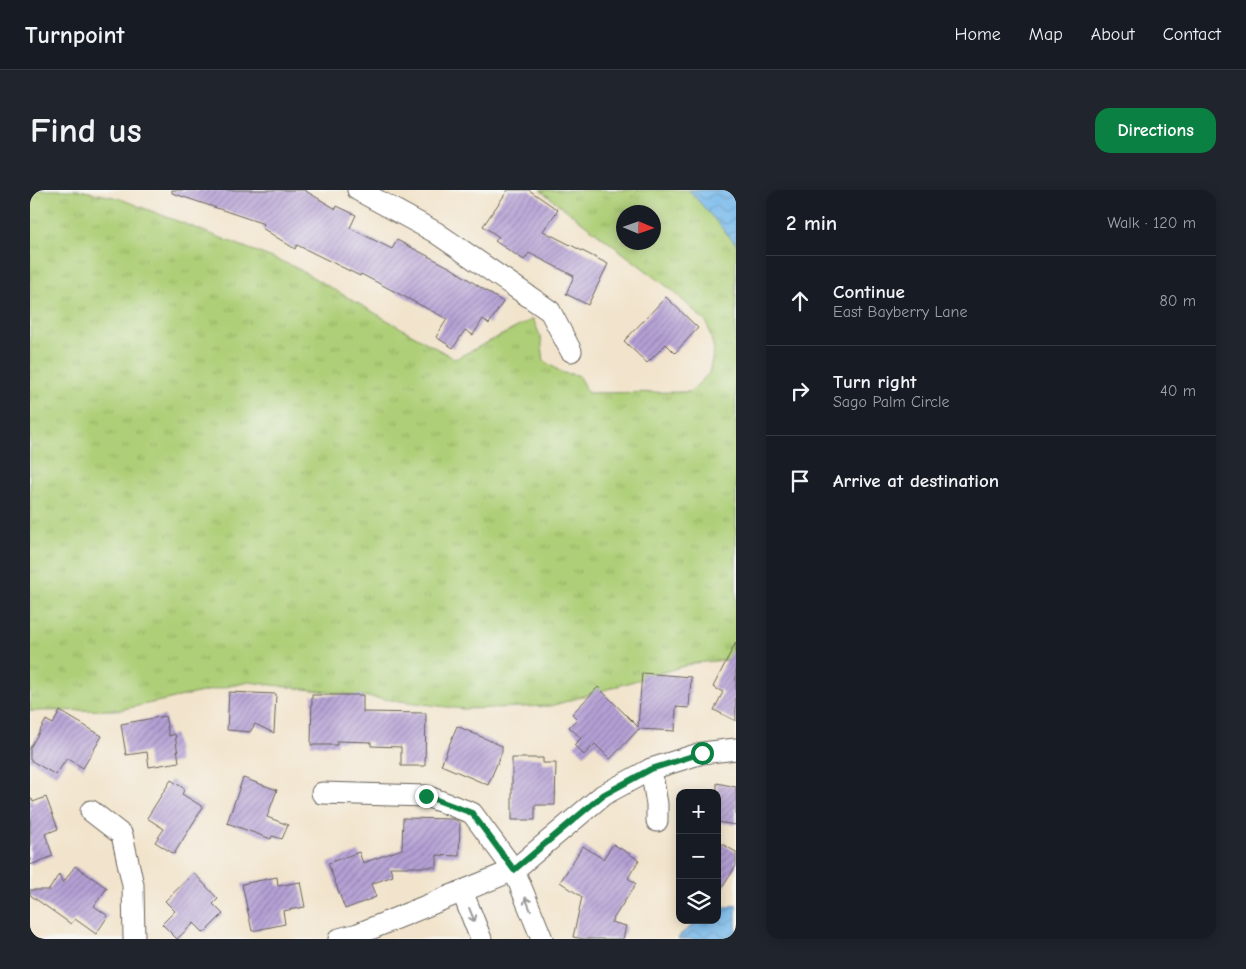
<!DOCTYPE html>
<meta charset="utf-8">
<style>
body{margin:0;font-family:"Comic Neue",sans-serif;background:#20242c;color:#f1f3f6}
.controls{position:absolute;right:15px;bottom:15px;display:grid;overflow:hidden;border-radius:10px;box-shadow:0 2px 12px #0003}
.controls button{width:45px;height:45px;display:grid;place-items:center;padding:0;border:0;border-bottom:1px solid #363941;background:#171b24;color:#f1f3f6;font:25px sans-serif}
.compass{position:absolute;left:586px;top:15px;width:45px;height:45px;border-radius:50%;background:#171b24;box-shadow:0 2px 12px #0003;rotate:92deg}
.stop{position:absolute;width:15px;height:15px;margin:-11px;border:4px solid #0b8043;border-radius:50%;background:#fff}
.stop.end{background:#0b8043;border-color:#fff;box-shadow:0 1px 5px #0008}
.list{margin:0;padding:0;list-style:none}
h2{display:flex;justify-content:space-between;align-items:center;height:65px;margin:0;padding:0 20px;font-size:21px}
h2 small{font-size:16px;font-weight:400;color:#9ea1a6}
.list li{display:grid;grid-template-columns:32px 1fr auto;gap:15px;align-items:center;box-sizing:border-box;height:90px;padding:0 20px;border-top:1px solid #363941}
.list b{display:block;font-size:19px;white-space:nowrap}
.list p{margin:0;font-size:16px;white-space:nowrap;color:#9ea1a6}
.list em{font-size:16px;font-style:normal;color:#9ea1a6}
.icon{flex:none;width:28px;height:28px;fill:none;stroke:currentColor;stroke-width:2;stroke-linecap:round;stroke-linejoin:round}
.map{position:relative;flex:none;width:706px;height:749px;overflow:hidden;border-radius:15px}
header{display:flex;align-items:center;gap:30px;box-sizing:border-box;height:70px;padding:0 25px;background:#171b24;border-bottom:1px solid #363941}
header strong{font-size:24px}
nav{display:flex;gap:28px;margin-inline-start:auto;font-size:18px}
.intro{display:flex;align-items:center;justify-content:space-between;box-sizing:border-box;height:120px;padding:0 30px}
h1{margin:0;font-size:35px}
.button{padding:12px 22px;border-radius:15px;background:#0b8043;color:#fff;font-size:18px;font-weight:700}
main{display:flex;gap:30px;padding:0 30px}
aside{flex:1;background:#171b24;border-radius:15px;box-shadow:0 2px 12px #0003}
.map>svg:first-child{display:block}
.grass{fill:url(#grass-tufts);stroke:#65764a;fill-rule:evenodd}
.water{fill:url(#water-waves);stroke:#486a84}
.building{fill:url(#building-hatch)}
.lines{fill:none;stroke-linecap:round;stroke-linejoin:round}
.minor-casing{stroke:#67625a;stroke-width:23}
.minor{stroke:#fff;stroke-width:21}
.oneway{stroke:#999}
.route{stroke:#0b8043;stroke-width:6}
</style>
<header>
<strong>Turnpoint</strong>
<nav><a>Home</a><a>Map</a><a>About</a><a>Contact</a></nav>
</header>
<div class="intro"><h1>Find us</h1><a class="button">Directions</a></div>
<main>
<div class="map">
<svg width="706" height="749" viewBox="0 0 706 749">
<defs>
<pattern id="grass-tufts" width="24" height="20" patternUnits="userSpaceOnUse" patternTransform="scale(1.25)"><rect width="24" height="20" fill="#aecf77"/><path d="M3 7l-1-3M5 7V3M7 7l1-3M15 17l-1-3M17 17v-4M19 17l1-3" fill="none" stroke="#95b166"/></pattern>
<pattern id="water-waves" width="16" height="10" patternUnits="userSpaceOnUse" patternTransform="scale(1.25)"><rect width="16" height="10" fill="#75b8eb"/><path d="M0 5q4-4 8 0t8 0" fill="none" stroke="#5f95be"/></pattern>
<pattern id="building-hatch" width="6" height="6" patternUnits="userSpaceOnUse" patternTransform="scale(1.25)"><rect width="6" height="6" fill="#b5a0d5"/><path d="M-1 1l2-2M0 6l6-6M5 7l2-2" fill="none" stroke="#9282ac"/></pattern>
</defs>
<rect width="100%" height="100%" fill="#f6f6f2"/>
<filter id="ink" filterUnits="userSpaceOnUse"><feTurbulence type="fractalNoise" baseFrequency=".02" numOctaves="2"/><feDisplacementMap in="SourceGraphic" scale="10" xChannelSelector="R" yChannelSelector="G"/><feConvolveMatrix kernelMatrix="1 2 1 2 8 2 1 2 1" color-interpolation-filters="sRGB"/></filter>
<filter id="wash" filterUnits="userSpaceOnUse"><feTurbulence type="fractalNoise" baseFrequency=".0096" numOctaves="4" result="noise"/><feDisplacementMap in="SourceGraphic" scale="20" xChannelSelector="R" yChannelSelector="G"/><feGaussianBlur stdDeviation="1.12" result="paint"/><feColorMatrix in="noise" values="0 0 0 0 0 0 0 0 0 0 0 0 0 0 0 0 0 1.4 0 .05"/><feComposite in="paint" operator="in"/></filter>
<g filter="url(#wash)">
<rect width="100%" height="100%" fill="#f2e4cc"/>
<path class="grass" d="M0,0H49L88,8L263,76L425,169L503,129L511,148L514,171L533,183L548,185L558,203L660,202L679,183L684,159L677,133L643,101L510,0H706V469L664,473L521,516L433,519L219,492L89,520L0,521ZM594,22H624V52H594Z"/>
<g class="water">
<polygon points="659,0 706,0 706,54"/>
<polygon points="706,714 706,749 648,749 651,744 670,730 687,730 687,721"/>
</g>
<g id="blocks">
<g class="building">
<polygon points="142,0 274,0 306,19 307,16 326,25 320,38 362,59 367,50 421,78 473,112 459,134 453,129 443,145 435,140 423,158 406,147 417,129 331,84 330,86 267,55 265,59 232,38 234,34 142,3"/>
<polygon points="478,0 499,0 528,20 513,41 578,74 558,115 536,104 544,86 499,63 494,70 465,51 469,47 453,36"/>
<polygon points="636,107 668,138 645,163 636,154 617,173 594,151"/>
<polygon points="706,452 706,531 684,520 693,502 683,497"/>
<polygon points="612,483 661,487 659,518 646,517 645,541 609,539 580,569 565,554 554,565 544,555 551,548 539,537 547,529 542,524 568,497 608,537"/>
<polygon points="199,502 246,504 244,543 225,534 220,542 197,540"/>
<polygon points="282,505 333,505 333,522 396,523 395,576 371,576 371,557 341,556 341,552 307,551 307,555 281,555"/>
<polygon points="30,521 72,546 53,578 37,568 26,585 0,570 0,558 16,530 23,534"/>
<polygon points="135,526 139,546 145,544 149,572 119,577 117,562 96,565 91,534"/>
<polygon points="427,536 472,556 472,562 458,595 411,575"/>
<polygon points="482,568 513,568 513,573 526,573 525,615 505,615 505,630 482,630"/>
<polygon points="213,588 247,600 237,627 258,635 252,649 242,646 241,649 197,633"/>
<polygon points="141,590 155,599 152,604 173,617 144,664 125,652 134,639 117,628"/>
<polygon points="687,593 706,597 706,635 687,632"/>
<polygon points="16,607 28,639 15,644 23,666 0,675 0,609 2,609 3,612"/>
<polygon points="373,628 423,629 430,632 429,666 407,665 407,677 360,677 363,686 341,694 346,707 315,719 298,673 329,662 333,673 372,659"/>
<polygon points="687,651 706,662 706,676 687,706"/>
<polygon points="583,654 609,670 598,688 606,694 581,732 596,736 593,749 554,749 543,747 552,707 530,692 553,656 573,669"/>
<polygon points="45,676 77,698 64,716 78,726 66,744 45,729 41,734 0,705 0,700 19,700 29,684 33,693"/>
<polygon points="164,683 188,709 183,714 193,724 174,743 164,733 147,749 132,734 145,721 135,711"/>
<polygon points="247,687 248,696 270,692 275,717 253,721 255,734 222,741 212,694"/>
</g>
</g>
</g>
<g filter="url(#ink)">
<use href="#blocks" fill-opacity="0" stroke="#67625a" stroke-width="1"/>
<g class="lines">
<g class="minor-casing">
<g id="minor">
<polyline points="328,0 405,42 520,121 541,161"/>
<polyline points="621,579 627,614 627,631"/>
<polyline points="292,603 396,606 442,623 484,680 512,749"/>
<polyline points="61,621 92,645 103,695 104,749"/>
<polyline points="432,701 451,749"/>
<polyline points="309,749 328,744 484,680 573,605 621,579 672,563 706,559"/>
</g>
</g>
<use href="#minor" class="minor"/>
</g>
<defs><path id="oneway-shaft" d="M-6 0H5M1.5-3L5.5 0L1.5 3" fill="none" stroke-width="1.6" stroke-linecap="round" stroke-linejoin="round" transform="scale(1.25)"/></defs>
<g class="oneway">
<use href="#oneway-shaft" transform="translate(498 714) rotate(-112)"/>
<use href="#oneway-shaft" transform="translate(442 725) rotate(68)"/>
</g>
</g>
<g class="lines" filter="url(#ink)">
<polyline class="route" points="396,606 442,623 484,680 573,605 621,579 672,563"/>
</g>
</svg>
<div class="controls">
<button>+</button>
<button>−</button>
<button><svg class="icon" aria-label="layers" viewBox="0 0 24 24"><path d="M12 4l9 5-9 5-9-5zM3 14l9 5 9-5"/></svg></button>
</div>
<svg class="compass" viewBox="-18 -18 36 36"><path d="M0-13l5 13h-10z" fill="#e53935"/><path d="M0 13l5-13h-10z" fill="#9ea1a6"/></svg>
<div class="stop" style="left:672px;top:563px"></div>
<div class="stop end" style="left:396px;top:606px"></div>
</div>
<aside>
<h2>2 min<small>Walk · 120 m</small></h2>
<ul class="list">
<li><svg class="icon" aria-label="ahead" viewBox="0 0 24 24"><path d="M12 20V5M6 11l6-6 6 6"/></svg><div><b>Continue</b><p>East Bayberry Lane</p></div><em>80 m</em></li>
<li><svg class="icon" aria-label="right" viewBox="0 0 24 24"><path d="M7 20v-9h11M14 6l5 5-5 5"/></svg><div><b>Turn right</b><p>Sago Palm Circle</p></div><em>40 m</em></li>
<li><svg class="icon" aria-label="arrive" viewBox="0 0 24 24"><path d="M6 21V4h12l-3 4 3 4H6"/></svg><div><b>Arrive at destination</b></div></li>
</ul>
</aside>
</main>
